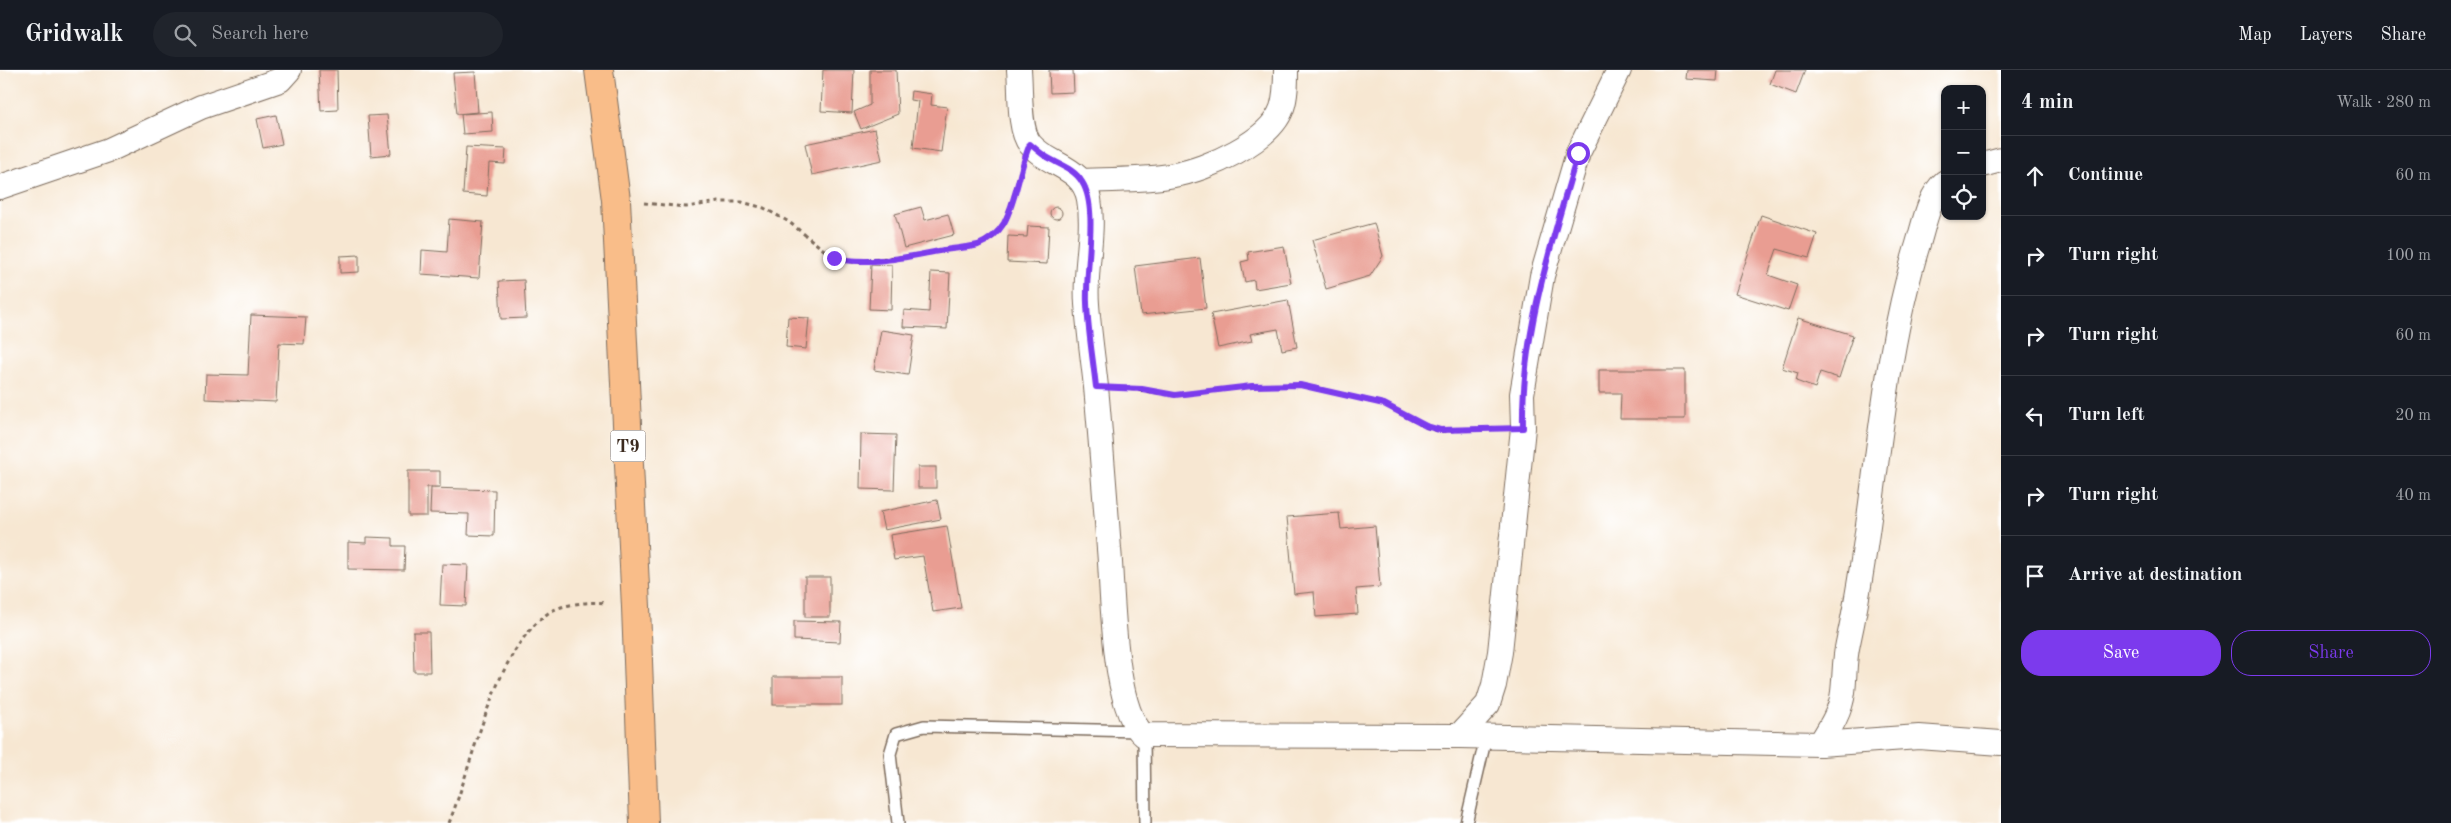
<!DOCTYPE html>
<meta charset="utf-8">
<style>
body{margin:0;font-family:"Old Standard TT",serif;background:#20242c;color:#f1f3f6}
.controls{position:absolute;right:15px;top:15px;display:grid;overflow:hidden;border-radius:10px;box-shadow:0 1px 4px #0004}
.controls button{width:45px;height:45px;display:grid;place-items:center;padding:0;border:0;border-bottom:1px solid #363941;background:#171b24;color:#f1f3f6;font:25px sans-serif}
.stop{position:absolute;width:15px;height:15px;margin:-11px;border:4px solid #7c3aed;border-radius:50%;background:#fff}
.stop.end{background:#7c3aed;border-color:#fff;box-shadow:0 1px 5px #0008}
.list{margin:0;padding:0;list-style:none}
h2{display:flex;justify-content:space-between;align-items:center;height:65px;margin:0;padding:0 20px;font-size:21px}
h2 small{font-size:16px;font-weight:400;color:#9ea1a6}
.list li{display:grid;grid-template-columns:32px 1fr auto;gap:15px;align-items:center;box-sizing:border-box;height:80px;padding:0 20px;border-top:1px solid #363941}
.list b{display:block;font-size:19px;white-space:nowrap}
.list em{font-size:16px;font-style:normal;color:#9ea1a6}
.actions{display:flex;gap:10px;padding:15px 20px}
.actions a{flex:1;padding:11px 0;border:1px solid #7c3aed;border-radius:20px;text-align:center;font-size:18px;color:#7c3aed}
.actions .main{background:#7c3aed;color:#fff}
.icon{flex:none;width:28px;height:28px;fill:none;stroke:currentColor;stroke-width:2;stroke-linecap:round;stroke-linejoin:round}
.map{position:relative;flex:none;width:2001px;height:753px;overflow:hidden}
header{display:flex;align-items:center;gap:30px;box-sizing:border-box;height:70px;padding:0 25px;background:#171b24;border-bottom:1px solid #363941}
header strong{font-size:24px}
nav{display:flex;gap:28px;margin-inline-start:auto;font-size:18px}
.search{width:350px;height:45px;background:#20242c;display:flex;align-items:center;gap:12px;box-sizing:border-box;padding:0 18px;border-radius:28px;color:#9ea1a6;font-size:19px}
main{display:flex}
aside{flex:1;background:#171b24}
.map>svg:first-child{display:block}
.building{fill:#e99d92}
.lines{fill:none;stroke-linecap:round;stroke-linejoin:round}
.service-casing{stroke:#7d6c5d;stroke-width:14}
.minor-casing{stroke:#7d6c5d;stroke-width:26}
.trunk-casing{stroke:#7d6c5d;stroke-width:30}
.path{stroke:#7d6c5d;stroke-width:3;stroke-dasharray:4 4;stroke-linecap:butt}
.service{stroke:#fff;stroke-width:11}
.minor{stroke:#fff;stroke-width:24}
.trunk{stroke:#f9bd89;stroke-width:28}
.route{stroke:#7c3aed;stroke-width:6}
.labels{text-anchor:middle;stroke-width:4;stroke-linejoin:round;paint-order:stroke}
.shield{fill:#fff;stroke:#766a62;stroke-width:1}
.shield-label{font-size:18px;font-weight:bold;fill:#3b2a1e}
</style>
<header>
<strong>Gridwalk</strong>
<div class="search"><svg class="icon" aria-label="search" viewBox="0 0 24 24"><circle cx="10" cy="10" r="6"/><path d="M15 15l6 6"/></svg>Search here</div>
<nav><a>Map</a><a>Layers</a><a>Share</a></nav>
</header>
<main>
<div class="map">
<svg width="2001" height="753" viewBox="0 0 2001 753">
<rect width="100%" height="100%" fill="#fff"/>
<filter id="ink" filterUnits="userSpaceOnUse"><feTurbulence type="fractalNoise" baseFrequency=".02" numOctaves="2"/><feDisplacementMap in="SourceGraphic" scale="10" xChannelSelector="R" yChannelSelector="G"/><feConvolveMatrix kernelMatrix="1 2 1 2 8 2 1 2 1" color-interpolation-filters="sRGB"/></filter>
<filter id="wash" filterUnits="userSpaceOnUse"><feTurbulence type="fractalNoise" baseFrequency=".0096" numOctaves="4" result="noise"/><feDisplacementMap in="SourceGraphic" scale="20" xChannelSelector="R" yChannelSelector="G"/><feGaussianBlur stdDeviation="1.12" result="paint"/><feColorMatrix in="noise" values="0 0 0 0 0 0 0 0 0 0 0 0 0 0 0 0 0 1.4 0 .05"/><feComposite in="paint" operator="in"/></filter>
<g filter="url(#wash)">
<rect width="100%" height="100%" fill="#f7e7d2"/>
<g id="blocks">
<g class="building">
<polygon points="319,0 337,0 338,40 321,41"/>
<polygon points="823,0 854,0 852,43 821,41"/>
<polygon points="870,0 896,0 898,44 861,59 854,42 870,35"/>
<polygon points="1049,0 1073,0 1074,22 1050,23"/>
<polygon points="1687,0 1718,0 1717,11 1686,9"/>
<polygon points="1775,0 1805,0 1796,24 1770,14"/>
<polygon points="475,2 478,42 457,44 453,3"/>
<polygon points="911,21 932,24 931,35 947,37 941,82 913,78 918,31 910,30"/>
<polygon points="492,42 493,62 463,64 461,44"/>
<polygon points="276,45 282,74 263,78 257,49"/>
<polygon points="387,45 391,84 371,86 368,46"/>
<polygon points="875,59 882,90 812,105 805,74"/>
<polygon points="466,77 506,79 505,94 489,93 487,126 463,124"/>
<circle cx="1056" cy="143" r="6"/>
<polygon points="921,137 925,150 948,144 954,165 904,178 895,144"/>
<polygon points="1761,145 1817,164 1809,188 1777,179 1768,205 1797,215 1788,241 1735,224"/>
<polygon points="449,149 483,152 479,208 421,204 422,180 447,182"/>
<polygon points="1374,153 1383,186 1370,206 1326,219 1312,170"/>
<polygon points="1028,156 1049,157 1047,194 1007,192 1008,166 1027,167"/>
<polygon points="1284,176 1291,213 1255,219 1254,210 1245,212 1241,192 1249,190 1248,182"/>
<polygon points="359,185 359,202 340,203 340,186"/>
<polygon points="1200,188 1206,238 1141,245 1135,196"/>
<polygon points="871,194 892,195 891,240 869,239"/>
<polygon points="931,202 950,203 947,259 903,257 904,240 929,242"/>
<polygon points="524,210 526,248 501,249 499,211"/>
<polygon points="1288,230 1297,277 1282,280 1278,259 1250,264 1252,271 1218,278 1211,244"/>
<polygon points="251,245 306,247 304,274 279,273 276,332 205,329 206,304 248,305"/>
<polygon points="788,247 809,248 806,279 786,277"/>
<polygon points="1798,248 1853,265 1839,308 1820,302 1815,318 1796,311 1798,303 1782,298"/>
<polygon points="881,260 914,265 908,305 874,300"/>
<polygon points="1599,300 1685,300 1685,349 1620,349 1621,323 1599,323"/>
<polygon points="861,364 896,365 894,420 860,419"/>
<rect x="918" y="397" width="18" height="21"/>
<polygon points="408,401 440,401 440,417 427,417 427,446 408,446"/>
<polygon points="431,418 495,420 494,466 468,465 469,444 430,443"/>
<polygon points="937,430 941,449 884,460 880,442"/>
<polygon points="1339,443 1341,459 1375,456 1380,517 1356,519 1358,544 1316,547 1314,522 1294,524 1287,447"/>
<polygon points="947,456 961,538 933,542 923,486 894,490 890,465"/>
<polygon points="366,467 393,468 393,476 405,476 404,500 348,499 348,472 366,473"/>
<polygon points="442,494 468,495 466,536 440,535"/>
<rect x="805" y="507" width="25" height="40"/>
<polygon points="794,551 841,552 840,572 794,570"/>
<polygon points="413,562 429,562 430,602 414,602"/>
<rect x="773" y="607" width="69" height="28"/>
</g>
</g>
</g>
<g filter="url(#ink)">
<use href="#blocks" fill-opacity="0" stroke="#7d6c5d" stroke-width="1"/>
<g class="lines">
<g class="service-casing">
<g id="service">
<polyline points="1144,665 1145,753"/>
<polyline points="898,753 890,684 896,664 924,656 1139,661"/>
<polyline points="1466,753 1486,667"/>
</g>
</g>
<g class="minor-casing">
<g id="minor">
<path d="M1019,0C1021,19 1018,59 1030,74C1048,96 1083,96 1089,129C1095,163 1084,199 1087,234C1089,262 1093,289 1096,317C1101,371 1105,425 1109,479C1113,520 1112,640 1144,665L1459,666L1820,674L1919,667L2001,673"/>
<polyline points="1982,95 2001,90"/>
<path d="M1082,111C1112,109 1145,111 1174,105C1206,100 1271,71 1282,38C1286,26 1286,13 1286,0"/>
<polyline points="0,117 109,80 201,37 280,10 289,0"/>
<polyline points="1459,666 1488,634 1494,615 1500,582 1523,358 1522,324 1542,206 1578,83 1619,0"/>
<path d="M1820,674C1830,658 1841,641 1843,622C1845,606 1844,590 1848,573C1877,441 1878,304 1918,174C1924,155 1929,125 1945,112"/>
</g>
</g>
<g class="trunk-casing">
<polyline id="trunk" points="599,0 616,130 636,537 644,753"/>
</g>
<g class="path">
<polyline points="644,133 686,137 719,132 742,132 764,138 789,152 834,188 854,192 911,186 978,175 993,167 1004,154 1014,126 1020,102"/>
<polyline points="1123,318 1175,325 1252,316 1300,315 1384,334 1426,357 1440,361 1497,358"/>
<path d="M449,753C474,691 493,584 547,544C559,534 591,531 606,533"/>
</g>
<use href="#service" class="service"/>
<use href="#minor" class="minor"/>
<use href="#trunk" class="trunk"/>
</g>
</g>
<g class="lines" filter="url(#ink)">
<path class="route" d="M834,188C870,196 908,187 944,180C954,178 967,178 978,175C988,171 998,163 1004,153C1017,129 1019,99 1030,74C1035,78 1039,82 1045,86C1057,94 1074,98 1082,112C1099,138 1085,201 1087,233C1088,261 1093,289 1096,317L1142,319L1175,325L1252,316L1300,315L1384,334L1426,356L1440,360L1523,358C1521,264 1552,172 1578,83"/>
</g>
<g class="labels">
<rect class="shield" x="610.5" y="360.5" width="35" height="31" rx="4"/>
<g class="shield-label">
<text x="628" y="382">T9</text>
</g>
</g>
</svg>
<div class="controls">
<button>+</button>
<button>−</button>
<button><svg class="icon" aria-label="locate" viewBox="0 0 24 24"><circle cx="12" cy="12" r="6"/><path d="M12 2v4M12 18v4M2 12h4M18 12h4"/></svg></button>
</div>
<div class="stop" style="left:1578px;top:83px"></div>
<div class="stop end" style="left:834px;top:188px"></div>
</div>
<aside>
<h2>4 min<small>Walk · 280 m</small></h2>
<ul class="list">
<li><svg class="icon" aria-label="ahead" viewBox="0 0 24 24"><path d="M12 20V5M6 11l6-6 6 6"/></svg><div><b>Continue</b></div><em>60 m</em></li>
<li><svg class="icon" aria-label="right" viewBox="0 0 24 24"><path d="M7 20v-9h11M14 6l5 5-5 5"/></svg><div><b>Turn right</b></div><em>100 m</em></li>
<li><svg class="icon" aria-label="right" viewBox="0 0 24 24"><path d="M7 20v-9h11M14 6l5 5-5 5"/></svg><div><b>Turn right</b></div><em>60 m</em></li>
<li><svg class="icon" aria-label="left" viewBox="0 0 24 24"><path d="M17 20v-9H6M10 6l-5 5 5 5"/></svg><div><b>Turn left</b></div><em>20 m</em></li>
<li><svg class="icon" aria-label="right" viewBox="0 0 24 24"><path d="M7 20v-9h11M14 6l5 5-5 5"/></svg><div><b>Turn right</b></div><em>40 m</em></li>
<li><svg class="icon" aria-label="arrive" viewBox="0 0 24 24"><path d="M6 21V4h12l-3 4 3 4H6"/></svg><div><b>Arrive at destination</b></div></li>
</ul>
<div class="actions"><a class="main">Save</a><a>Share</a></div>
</aside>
</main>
